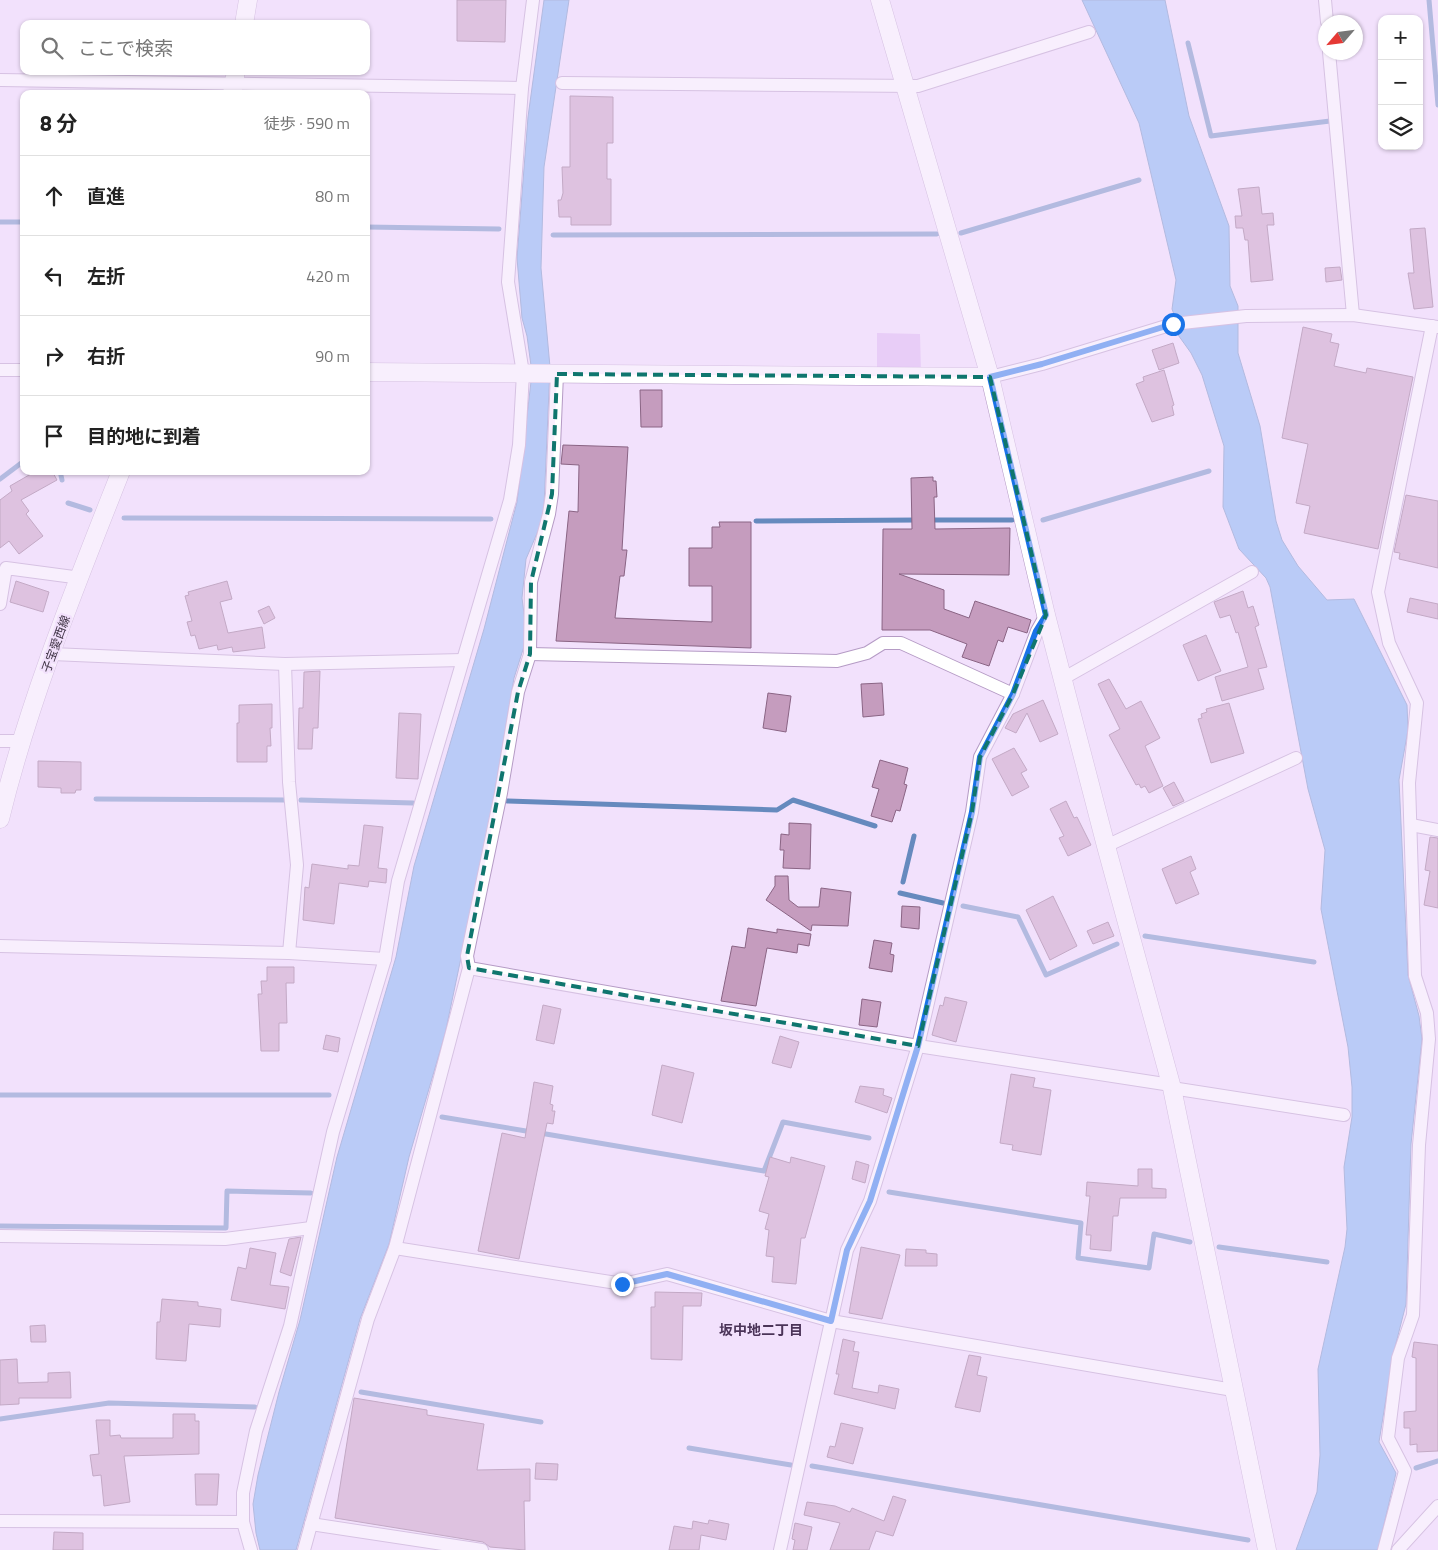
<!DOCTYPE html>
<html lang="ja">
<meta charset="utf-8">
<style>
body{margin:0;font-family:"Titillium Web","Noto Sans JP",sans-serif;background:#f6f6f6;color:#222}
.controls{position:absolute;right:15px;top:15px;display:grid;overflow:hidden;border-radius:10px;box-shadow:0 1px 4px #0004}
.controls button{width:45px;height:45px;display:grid;place-items:center;padding:0;border:0;border-bottom:1px solid #e0e0e0;background:#fff;color:#222;font:25px sans-serif}
.compass{position:absolute;left:1318px;top:15px;width:45px;height:45px;border-radius:50%;background:#fff;box-shadow:0 1px 4px #0004;rotate:242deg}
.stop{position:absolute;width:15px;height:15px;margin:-11px;border:4px solid #1a73e8;border-radius:50%;background:#fff}
.stop.end{background:#1a73e8;border-color:#fff;box-shadow:0 1px 5px #0008}
.list{margin:0;padding:0;list-style:none}
h2{display:flex;justify-content:space-between;align-items:center;height:65px;margin:0;padding:0 20px;font-size:21px}
h2 small{font-size:16px;font-weight:400;color:#767676}
.list li{display:grid;grid-template-columns:32px 1fr auto;gap:15px;align-items:center;box-sizing:border-box;height:80px;padding:0 20px;border-top:1px solid #e0e0e0}
.list b{display:block;font-size:19px;white-space:nowrap}
.list em{font-size:16px;font-style:normal;color:#767676}
.icon{flex:none;width:28px;height:28px;fill:none;stroke:currentColor;stroke-width:2;stroke-linecap:round;stroke-linejoin:round}
.map{position:relative;flex:none;width:1438px;height:1550px;overflow:hidden}
.search{position:absolute;background:#fff;box-shadow:0 1px 4px #0004;left:20px;top:20px;width:350px;height:55px;display:flex;align-items:center;gap:12px;box-sizing:border-box;padding:0 18px;border-radius:10px;color:#767676;font-size:19px}
.panel{position:absolute;background:#fff;box-shadow:0 1px 4px #0004;left:20px;top:90px;width:350px;height:385px;border-radius:10px}
.map>svg:first-child{display:block}
.green{fill:#dbb3f2}
.water{fill:#76aff1;stroke:#668abe}
.lines{fill:none;stroke-linecap:round;stroke-linejoin:round}
.stream{stroke:#668abe;stroke-width:5}
.building{fill:#c59cbe;stroke:#8a6484}
.street-casing{stroke:#b59bc5;stroke-width:14}
.secondary-casing{stroke:#b59bc5;stroke-width:19}
.street{stroke:#fff;stroke-width:12}
.secondary{stroke:#fff;stroke-width:18}
.route{stroke:#1a73e8;stroke-width:6}
.marked{fill:none;stroke:#0f766e;stroke-width:4;stroke-dasharray:10 6;stroke-linejoin:round}
.labels{text-anchor:middle;stroke-width:4.5;stroke-linejoin:round;paint-order:stroke}
.street-label{font-size:12px;fill:#403546;stroke:#f2e1fc}
.neighbourhood-label{font-size:14px;font-weight:bold;fill:#4b3458;stroke:#f2e1fc}
</style>
<div class="map">
<svg width="1438" height="1550" viewBox="0 0 1438 1550">
<rect width="100%" height="100%" fill="#f2e1fc"/>
<polygon class="green" points="877,333 920,334 921,372 877,371"/>
<g class="water">
<polygon points="544,0 569,0 544,167 541,268 550,367 544,506 541,524 526,559 522,598 527,637 514,678 490,820 445,1034 409,1157 389,1244 360,1319 296,1550 260,1550 256,1533 253,1504 258,1475 279,1392 300,1320 337,1157 396,957 414,866 484,629 517,502 532,373 527,336 522,318 517,258 528,117"/>
<polygon points="1082,0 1165,0 1189,116 1229,226 1230,286 1238,306 1238,353 1260,426 1276,521 1282,540 1298,566 1327,600 1354,599 1407,705 1408,730 1399,780 1408,975 1419,1016 1422,1039 1411,1144 1406,1304 1393,1355 1379,1442 1396,1473 1378,1550 1296,1550 1317,1492 1320,1455 1318,1369 1345,1247 1347,1229 1344,1167 1352,1117 1352,1087 1348,1047 1321,909 1325,850 1308,789 1270,587 1266,578 1239,549 1223,507 1224,446 1202,375 1191,353 1176,332 1175,317 1172,309 1176,280 1139,123"/>
</g>
<g class="lines">
<g class="stream">
<polyline points="1429,0 1438,105"/>
<polyline points="1188,43 1211,136 1330,121"/>
<polyline points="0,222 24,222"/>
<polyline points="366,227 499,229"/>
<polyline points="961,233 1139,180"/>
<polyline points="553,235 937,234"/>
<polyline points="60,471 62,480"/>
<polyline points="0,479 24,461"/>
<polyline points="68,503 90,510"/>
<polyline points="124,518 491,519"/>
<polyline points="929,520 1012,520"/>
<polyline points="1043,520 1209,471"/>
<polyline points="756,521 918,520"/>
<polyline points="96,799 285,800"/>
<polyline points="301,800 413,803"/>
<polyline points="507,801 777,810 793,800 875,826"/>
<polyline points="903,882 914,836"/>
<polyline points="900,893 943,903"/>
<polyline points="963,906 1018,917 1046,975 1117,944"/>
<polyline points="1145,936 1314,962"/>
<polyline points="0,1095 329,1095"/>
<polyline points="442,1117 532,1132"/>
<polyline points="540,1133 764,1171 783,1122 869,1138"/>
<polyline points="889,1192 1081,1223 1078,1258 1149,1268 1154,1234 1190,1242"/>
<polyline points="0,1226 226,1228 227,1191 311,1193"/>
<polyline points="1219,1247 1327,1262"/>
<polyline points="361,1392 541,1422"/>
<polyline points="0,1419 109,1403 255,1407"/>
<polyline points="689,1448 791,1465"/>
<polyline points="812,1466 1248,1540"/>
<polyline points="1416,1468 1438,1461"/>
</g>
</g>
<g class="building">
<polygon points="457,0 506,0 505,42 457,41"/>
<polygon points="570,96 613,97 613,143 607,143 607,179 611,179 611,225 571,225 571,217 559,217 558,200 561,200 563,193 562,167 570,167"/>
<polygon points="1259,187 1262,214 1273,213 1274,225 1267,225 1273,280 1251,282 1248,240 1245,240 1243,228 1236,228 1235,216 1242,216 1238,189"/>
<polygon points="1425,228 1433,307 1414,309 1408,273 1414,273 1410,229"/>
<polygon points="1340,267 1342,280 1326,282 1325,268"/>
<polygon points="1303,327 1332,334 1330,342 1339,344 1334,366 1366,373 1367,368 1413,377 1378,549 1304,533 1310,506 1296,503 1308,444 1282,438"/>
<polygon points="1173,343 1179,363 1159,370 1152,350"/>
<polygon points="1164,370 1174,405 1172,406 1174,415 1152,422 1136,384 1144,381 1143,377"/>
<polygon points="640,390 662,390 662,427 641,427"/>
<polygon points="563,445 628,447 622,550 627,550 624,576 620,576 615,618 712,622 712,586 689,586 689,548 712,548 712,527 720,527 719,522 751,522 751,648 556,641 569,511 578,512 579,465 561,464"/>
<polygon points="36,471 52,471 57,480 21,500 29,511 26,514 43,536 19,554 9,541 0,548 0,500 12,491 10,486"/>
<polygon points="933,477 933,481 936,481 937,497 934,497 935,529 1010,528 1009,575 899,574 944,590 944,609 969,618 975,601 1031,620 1027,633 1008,627 1003,642 998,640 989,666 962,657 967,644 930,630 882,630 883,529 912,529 911,478"/>
<polygon points="1406,495 1438,501 1438,568 1399,559 1400,553 1394,552"/>
<polygon points="16,581 49,592 43,612 10,602"/>
<polygon points="227,581 232,599 220,602 228,633 262,627 265,648 233,652 232,647 218,650 217,645 199,649 195,635 191,636 187,622 192,621 185,596 189,595 188,592"/>
<polygon points="1243,591 1248,608 1253,606 1259,625 1255,627 1267,667 1258,669 1264,689 1222,701 1215,677 1248,667 1238,632 1236,633 1230,615 1220,618 1214,602"/>
<polygon points="1410,598 1438,604 1438,619 1407,612"/>
<polygon points="269,606 275,618 264,624 258,611"/>
<polygon points="1206,635 1221,671 1198,681 1183,645"/>
<polygon points="320,671 318,728 313,728 312,749 298,749 299,708 303,708 304,672"/>
<polygon points="1109,679 1126,709 1141,701 1160,738 1145,746 1163,786 1149,793 1145,786 1141,788 1139,784 1136,785 1109,735 1120,729 1098,684"/>
<polygon points="882,683 884,715 863,717 861,684"/>
<polygon points="768,693 791,696 786,732 763,728"/>
<polygon points="1043,700 1058,734 1040,742 1027,713 1016,733 1005,728 1013,714"/>
<polygon points="1229,703 1244,753 1211,763 1198,719 1202,718 1201,714 1207,712 1206,709"/>
<polygon points="272,704 272,728 270,728 271,746 267,746 267,762 237,762 237,723 239,723 239,705"/>
<polygon points="399,713 421,714 418,779 396,778"/>
<polygon points="1014,748 1027,770 1021,773 1029,787 1012,796 992,759"/>
<polygon points="880,760 908,768 904,784 907,785 900,811 896,810 892,822 871,816 879,789 872,787"/>
<polygon points="38,761 81,762 81,790 76,790 75,793 61,793 61,788 38,787"/>
<polygon points="1174,782 1184,801 1173,806 1163,788"/>
<polygon points="1066,801 1074,818 1077,817 1091,845 1068,856 1059,838 1064,836 1050,809"/>
<polygon points="789,823 811,824 810,869 783,868 784,850 780,850 781,834 789,835"/>
<polygon points="364,825 383,827 378,868 387,869 386,883 369,881 368,887 339,883 334,924 303,920 305,887 309,888 312,864 348,869 348,865 359,866"/>
<polygon points="1430,837 1438,838 1438,908 1424,905 1430,871 1425,870"/>
<polygon points="1191,856 1196,869 1190,872 1199,894 1176,904 1162,869"/>
<polygon points="775,876 788,876 789,900 798,907 819,907 821,888 851,892 848,926 812,925 811,931 766,900 775,886"/>
<polygon points="1053,896 1077,946 1050,960 1026,910"/>
<polygon points="902,906 920,907 919,929 901,927"/>
<polygon points="1108,922 1114,936 1093,944 1087,931"/>
<polygon points="748,928 777,933 777,929 811,934 809,946 798,944 797,953 767,948 756,1006 721,1001 732,946 745,948"/>
<polygon points="874,940 892,943 890,954 894,955 892,972 869,968"/>
<polygon points="267,967 294,967 294,983 286,983 287,1023 279,1023 279,1051 261,1051 258,994 262,994 261,981 267,981"/>
<polygon points="945,997 967,1002 956,1042 932,1035 940,1005 943,1006"/>
<polygon points="862,999 881,1002 877,1027 859,1025"/>
<polygon points="543,1005 561,1009 554,1044 536,1040"/>
<polygon points="326,1035 340,1038 338,1052 323,1049"/>
<polygon points="780,1036 799,1042 791,1068 772,1063"/>
<polygon points="662,1065 694,1073 682,1123 652,1115"/>
<polygon points="1011,1074 1035,1078 1033,1087 1051,1090 1041,1155 1012,1150 1013,1145 1000,1143"/>
<polygon points="534,1082 553,1086 550,1104 553,1105 552,1111 555,1111 553,1124 547,1123 519,1259 478,1251 502,1133 525,1138"/>
<polygon points="860,1086 884,1089 883,1095 892,1098 887,1113 855,1102"/>
<polygon points="770,1157 790,1163 791,1157 825,1166 805,1238 801,1238 796,1284 772,1282 774,1257 766,1256 769,1230 765,1229 769,1214 759,1211 769,1177 765,1176"/>
<polygon points="856,1161 869,1165 865,1183 852,1179"/>
<polygon points="1138,1169 1152,1169 1152,1188 1166,1189 1166,1198 1120,1198 1118,1216 1113,1216 1111,1251 1090,1249 1091,1235 1086,1235 1090,1196 1086,1196 1087,1182 1138,1186"/>
<polygon points="301,1237 291,1276 280,1272 289,1239"/>
<polygon points="861,1247 900,1255 882,1319 849,1313"/>
<polygon points="250,1248 276,1253 270,1285 289,1287 285,1309 231,1300 238,1267 246,1269"/>
<polygon points="906,1249 926,1250 926,1253 937,1254 937,1266 905,1266"/>
<polygon points="655,1292 702,1293 701,1306 683,1306 682,1360 651,1359 651,1307 655,1307"/>
<polygon points="162,1299 198,1302 198,1306 221,1309 220,1327 189,1324 186,1361 156,1359 157,1322 160,1322"/>
<polygon points="45,1325 46,1342 31,1342 30,1326"/>
<polygon points="843,1339 855,1342 853,1351 859,1352 852,1388 878,1393 879,1385 899,1389 895,1409 834,1394 839,1374 836,1374"/>
<polygon points="1414,1342 1438,1345 1438,1451 1417,1452 1417,1444 1410,1445 1410,1428 1404,1428 1404,1412 1416,1411 1416,1358 1412,1357"/>
<polygon points="969,1355 981,1357 977,1375 987,1377 980,1412 955,1407"/>
<polygon points="17,1359 18,1383 48,1382 48,1373 70,1372 71,1398 19,1398 19,1404 0,1405 0,1360"/>
<polygon points="354,1398 427,1410 427,1415 484,1424 477,1470 530,1469 530,1501 524,1501 525,1550 490,1547 483,1542 335,1518"/>
<polygon points="173,1414 195,1414 195,1421 199,1421 199,1454 124,1456 130,1502 104,1506 101,1475 93,1476 90,1455 99,1454 96,1420 110,1420 110,1436 120,1435 121,1438 173,1438"/>
<polygon points="841,1423 863,1428 853,1464 827,1457 830,1446 835,1447"/>
<polygon points="536,1463 558,1464 557,1480 535,1479"/>
<polygon points="195,1474 219,1474 217,1505 196,1505"/>
<polygon points="893,1496 906,1500 893,1536 876,1531 869,1550 830,1550 840,1523 804,1515 807,1502 835,1506 850,1512 852,1508 884,1521"/>
<polygon points="709,1520 729,1524 726,1540 701,1535 699,1550 669,1550 674,1526 692,1529 693,1521 708,1524"/>
<polygon points="795,1523 812,1527 807,1550 793,1550 795,1540 792,1539"/>
<polygon points="54,1532 83,1533 83,1550 53,1550"/>
</g>
<g class="lines">
<g class="street-casing">
<g id="street">
<polyline points="1325,0 1327,22"/>
<polyline points="1329,52 1353,315"/>
<polyline points="0,80 522,88"/>
<polyline points="562,83 918,86 1089,32"/>
<polyline points="0,370 24,370"/>
<polyline points="990,377 1042,364 1173,324 1246,316 1353,315 1438,327"/>
<polyline points="0,604 6,568 81,578"/>
<polyline points="52,654 285,664 463,660"/>
<polyline points="530,654 837,661 867,653 883,643 901,643 1013,694"/>
<polyline points="285,664 289,782 297,865 289,953"/>
<polyline points="1064,678 1252,572"/>
<polyline points="0,741 21,741"/>
<polyline points="1411,825 1438,830"/>
<polyline points="1106,846 1296,758"/>
<polyline points="0,946 289,953 385,959"/>
<polyline points="469,968 918,1046 1171,1085"/>
<polyline points="1172,1088 1344,1115"/>
<polyline points="0,1236 225,1239 311,1228"/>
<polyline points="395,1248 623,1284 667,1274 831,1321 1233,1390"/>
<polyline points="0,1521 243,1522"/>
<polyline points="311,1524 482,1550"/>
<polyline points="251,1550 243,1522 243,1493 256,1431 290,1326 333,1132 385,959 398,881 510,500 519,445 523,373 508,282 522,88 533,0"/>
<polyline points="304,1550 368,1319 395,1248 469,968 467,956 501,793 518,692 530,654 531,582 549,514 552,494 557,374"/>
<polyline points="780,1550 847,1250 870,1201 918,1046 972,812 980,757 1013,694 1037,631 1046,615"/>
<polyline points="1384,1550 1405,1471 1388,1438 1398,1358 1413,1315 1419,1145 1429,1039 1427,1013 1415,976 1409,783 1417,703 1389,643 1378,592 1432,326"/>
<polyline points="1398,1550 1438,1506"/>
</g>
</g>
<g class="secondary-casing">
<g id="secondary">
<polyline points="880,0 990,377 1046,615 1106,846 1172,1088 1267,1550"/>
<polyline points="244,24 248,0"/>
<polyline points="232,94 236,71"/>
<polyline points="366,372 990,377"/>
<path d="M0,819C29,700 76,585 121,471"/>
</g>
</g>
<use href="#street" class="street"/>
<use href="#secondary" class="secondary"/>
</g>
<g class="lines">
<polyline class="route" points="622,1284 667,1274 831,1321 847,1250 870,1201 918,1046 972,812 980,757 1013,694 1036,631 1046,615 990,377 1042,364 1173,324"/>
</g>
<path d="M0 0H1438V1550H0ZM557,374L990,377L1046,615L1013,694L980,757L972,812L918,1046L469,968L467,956L518,692L530,654L531,582L552,494Z" fill="#f2e1fc" fill-opacity=".55" fill-rule="evenodd"/>
<path class="marked" d="M557,374L990,377L1046,615L1013,694L980,757L972,812L918,1046L469,968L467,956L518,692L530,654L531,582L552,494Z"/>
<g class="labels">
<g class="street-label">
<text transform="translate(56 644) rotate(-70)" y="4">子宝愛西線</text>
</g>
<g class="neighbourhood-label">
<text x="761" y="1335">坂中地二丁目</text>
</g>
</g>
</svg>
<div class="controls">
<button>+</button>
<button>−</button>
<button><svg class="icon" aria-label="layers" viewBox="0 0 24 24"><path d="M12 4l9 5-9 5-9-5zM3 14l9 5 9-5"/></svg></button>
</div>
<svg class="compass" viewBox="-18 -18 36 36"><path d="M0-13l5 13h-10z" fill="#e53935"/><path d="M0 13l5-13h-10z" fill="#767676"/></svg>
<div class="stop" style="left:1173px;top:324px"></div>
<div class="stop end" style="left:622px;top:1284px"></div>
<div class="search"><svg class="icon" aria-label="search" viewBox="0 0 24 24"><circle cx="10" cy="10" r="6"/><path d="M15 15l6 6"/></svg>ここで検索</div>
<section class="panel">
<h2>8 分<small>徒歩 · 590 m</small></h2>
<ul class="list">
<li><svg class="icon" aria-label="ahead" viewBox="0 0 24 24"><path d="M12 20V5M6 11l6-6 6 6"/></svg><div><b>直進</b></div><em>80 m</em></li>
<li><svg class="icon" aria-label="left" viewBox="0 0 24 24"><path d="M17 20v-9H6M10 6l-5 5 5 5"/></svg><div><b>左折</b></div><em>420 m</em></li>
<li><svg class="icon" aria-label="right" viewBox="0 0 24 24"><path d="M7 20v-9h11M14 6l5 5-5 5"/></svg><div><b>右折</b></div><em>90 m</em></li>
<li><svg class="icon" aria-label="arrive" viewBox="0 0 24 24"><path d="M6 21V4h12l-3 4 3 4H6"/></svg><div><b>目的地に到着</b></div></li>
</ul>
</section>
</div>
